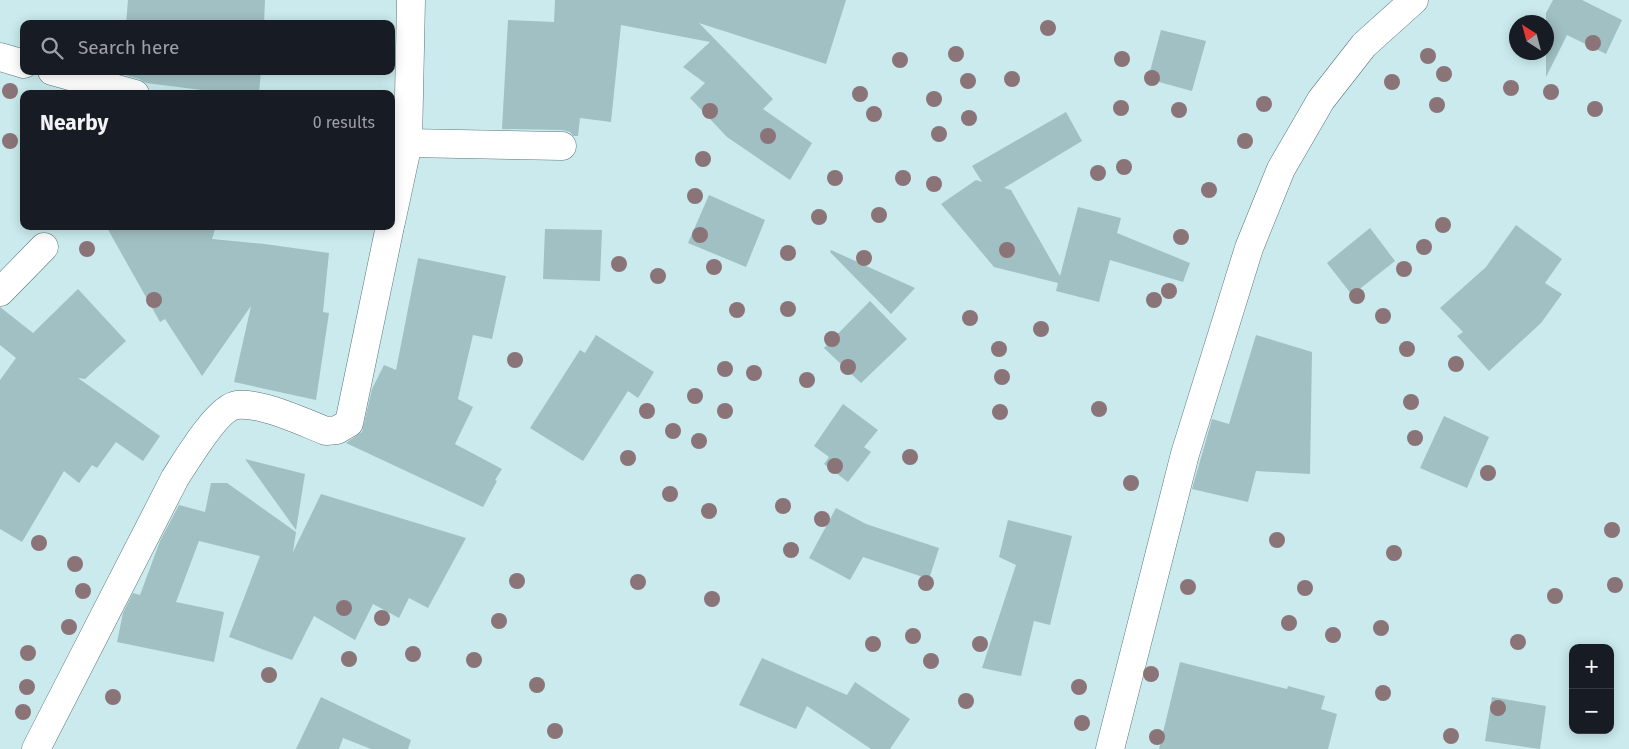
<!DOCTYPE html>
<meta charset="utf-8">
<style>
body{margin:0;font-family:"Fira Sans",sans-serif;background:#242831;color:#f1f3f6}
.controls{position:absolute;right:15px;bottom:15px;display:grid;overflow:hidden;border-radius:10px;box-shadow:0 2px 12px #0003}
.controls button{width:45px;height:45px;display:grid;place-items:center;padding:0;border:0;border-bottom:1px solid #363941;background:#171b24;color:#f1f3f6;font:25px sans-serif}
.compass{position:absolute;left:1509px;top:15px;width:45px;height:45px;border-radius:50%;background:#171b24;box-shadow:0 2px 12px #0003;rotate:324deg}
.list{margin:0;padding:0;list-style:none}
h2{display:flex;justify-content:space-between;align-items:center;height:65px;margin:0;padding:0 20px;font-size:21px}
h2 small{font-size:16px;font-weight:400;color:#9ea1a6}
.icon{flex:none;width:28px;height:28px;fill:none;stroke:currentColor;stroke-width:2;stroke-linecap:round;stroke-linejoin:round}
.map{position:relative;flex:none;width:1629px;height:749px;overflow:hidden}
.search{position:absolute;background:#171b24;box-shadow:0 2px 12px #0003;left:20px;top:20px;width:375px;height:55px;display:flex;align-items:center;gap:12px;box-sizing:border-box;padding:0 18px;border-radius:10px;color:#9ea1a6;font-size:19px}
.panel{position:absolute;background:#171b24;box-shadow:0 2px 12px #0003;left:20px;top:90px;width:375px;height:140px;border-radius:10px}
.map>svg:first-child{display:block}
.building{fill:#a1c0c3}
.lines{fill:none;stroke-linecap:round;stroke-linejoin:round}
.street-casing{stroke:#597679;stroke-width:29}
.street{stroke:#fff;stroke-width:28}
.tree{fill:#8a7478}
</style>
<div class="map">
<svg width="1629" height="749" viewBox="0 0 1629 749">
<rect width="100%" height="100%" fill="#caeaed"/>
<g class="building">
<polygon points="128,0 265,0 264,24 126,24"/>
<polygon points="555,0 846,0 826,64 699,23 773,99 763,109 812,143 790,180 727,137 690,98 705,83 683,67 710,42 621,25 611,122 580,118 578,136 573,136 570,132 562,130 502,129 508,20 554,22"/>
<polygon points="1553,0 1582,0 1622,20 1606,54 1567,35 1546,77 1546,13"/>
<polygon points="1161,30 1206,41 1192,91 1148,79"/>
<polygon points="122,71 261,71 259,94 218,94 218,92 146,83 139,79 122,74"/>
<polygon points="1066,112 1082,141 1004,188 1011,190 1060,276 1078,207 1121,218 1117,233 1190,263 1183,282 1110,260 1099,302 1056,291 1058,283 994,267 941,204 976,180 982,182 972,166"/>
<polygon points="709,195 765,220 746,267 688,243"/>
<polygon points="1516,225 1562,259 1545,283 1562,294 1541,323 1489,371 1457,336 1463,332 1440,308 1486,267"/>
<polygon points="106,226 216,226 212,239 265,244 329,253 323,312 329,313 316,400 234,382 251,306 202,376 165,319 160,322"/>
<polygon points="1370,228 1395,261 1352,295 1327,263"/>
<polygon points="545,229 602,230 600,281 543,279"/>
<polygon points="831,250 895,279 915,288 891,314 830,252"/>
<polygon points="418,258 506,276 492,339 473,335 458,399 473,407 455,444 502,469 495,480 497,481 483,507 346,443 362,432 372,389 384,365 396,370"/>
<polygon points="78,289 126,341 85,379 78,378 160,436 143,461 116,442 97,468 92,465 79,483 64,471 22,542 0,529 0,380 16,358 0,345 0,307 33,333"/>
<polygon points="870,301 907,339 861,383 824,348"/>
<polygon points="596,335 654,372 638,398 628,391 583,461 530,428 580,350 585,353"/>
<polygon points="1256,335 1312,352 1310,474 1256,471 1248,502 1192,489 1212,419 1229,424"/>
<polygon points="843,404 878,430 864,447 871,452 848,482 824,464 829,457 814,446"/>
<polygon points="1444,416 1489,437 1467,488 1420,468"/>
<polygon points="245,459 305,474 296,530"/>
<polygon points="211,483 227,483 296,532 293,552 321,494 466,538 428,608 409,598 399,618 373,604 355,640 314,616 292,660 229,637 260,556 199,541 176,602 224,612 214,662 117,642 123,613 133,593 140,595 160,541 179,505 205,512"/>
<polygon points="836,508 866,524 939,548 929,579 863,557 850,580 809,558"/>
<polygon points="1008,520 1072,536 1050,625 1034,621 1021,676 982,668 1016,565 999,557"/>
<polygon points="762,658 847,695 855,682 910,719 890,749 871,749 807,706 796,729 739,705"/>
<polygon points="1180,662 1287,689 1288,686 1325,696 1321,709 1337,714 1328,749 1159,749"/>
<polygon points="321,697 411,740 408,749 371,749 343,738 339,749 296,749"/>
<polygon points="1492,697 1546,706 1540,749 1485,741"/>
</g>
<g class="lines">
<g class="street-casing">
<g id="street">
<polyline points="0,57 24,64"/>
<polyline points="52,71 135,94"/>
<polyline points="391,140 408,143 562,146"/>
<polyline points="391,222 408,143 411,0"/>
<polyline points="0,292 44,247"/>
<path d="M36,749L175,478C186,461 218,407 237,405C261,402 303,422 326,431L337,430L349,423L390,226"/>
<polyline points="1110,749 1185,454 1249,248 1281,169 1321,100 1364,45 1414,0"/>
</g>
</g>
<use href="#street" class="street"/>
</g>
<g class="tree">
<circle cx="1048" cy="28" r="8"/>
<circle cx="1593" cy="43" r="8"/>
<circle cx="956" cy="54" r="8"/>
<circle cx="1428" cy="56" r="8"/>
<circle cx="1122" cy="59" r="8"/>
<circle cx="900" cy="60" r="8"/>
<circle cx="1444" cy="74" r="8"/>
<circle cx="1152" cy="78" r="8"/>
<circle cx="1012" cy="79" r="8"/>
<circle cx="968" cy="81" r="8"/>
<circle cx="1392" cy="82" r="8"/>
<circle cx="1511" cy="88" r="8"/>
<circle cx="10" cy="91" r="8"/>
<circle cx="1551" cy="92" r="8"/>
<circle cx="860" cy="94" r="8"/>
<circle cx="934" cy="99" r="8"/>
<circle cx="1264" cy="104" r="8"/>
<circle cx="1437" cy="105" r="8"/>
<circle cx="1121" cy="108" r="8"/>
<circle cx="1595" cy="109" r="8"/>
<circle cx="1179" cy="110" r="8"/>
<circle cx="710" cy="111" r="8"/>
<circle cx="874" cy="114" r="8"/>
<circle cx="969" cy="118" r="8"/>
<circle cx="939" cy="134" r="8"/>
<circle cx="768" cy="136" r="8"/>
<circle cx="10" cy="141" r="8"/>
<circle cx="1245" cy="141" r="8"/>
<circle cx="703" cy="159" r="8"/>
<circle cx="1124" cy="167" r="8"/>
<circle cx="1098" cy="173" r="8"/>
<circle cx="835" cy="178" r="8"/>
<circle cx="903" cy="178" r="8"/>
<circle cx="934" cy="184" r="8"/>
<circle cx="1209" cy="190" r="8"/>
<circle cx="695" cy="196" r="8"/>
<circle cx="879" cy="215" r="8"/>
<circle cx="819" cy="217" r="8"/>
<circle cx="1443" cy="225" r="8"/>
<circle cx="700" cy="235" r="8"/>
<circle cx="1181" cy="237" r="8"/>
<circle cx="1424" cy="247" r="8"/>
<circle cx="87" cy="249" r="8"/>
<circle cx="1007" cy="250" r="8"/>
<circle cx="788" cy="253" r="8"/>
<circle cx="864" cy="258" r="8"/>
<circle cx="619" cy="264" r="8"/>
<circle cx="714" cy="267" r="8"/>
<circle cx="1404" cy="269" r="8"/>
<circle cx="658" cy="276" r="8"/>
<circle cx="1169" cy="291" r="8"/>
<circle cx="1357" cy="296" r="8"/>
<circle cx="154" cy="300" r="8"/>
<circle cx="1154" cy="300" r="8"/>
<circle cx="788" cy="309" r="8"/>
<circle cx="737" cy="310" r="8"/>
<circle cx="1383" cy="316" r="8"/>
<circle cx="970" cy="318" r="8"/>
<circle cx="1041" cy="329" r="8"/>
<circle cx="832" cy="339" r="8"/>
<circle cx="999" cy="349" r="8"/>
<circle cx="1407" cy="349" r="8"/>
<circle cx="515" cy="360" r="8"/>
<circle cx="1456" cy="364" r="8"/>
<circle cx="848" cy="367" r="8"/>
<circle cx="725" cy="369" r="8"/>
<circle cx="754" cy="373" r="8"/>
<circle cx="1002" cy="377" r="8"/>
<circle cx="807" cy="380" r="8"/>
<circle cx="695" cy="396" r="8"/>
<circle cx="1411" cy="402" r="8"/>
<circle cx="1099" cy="409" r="8"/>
<circle cx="647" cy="411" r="8"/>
<circle cx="725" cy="411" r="8"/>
<circle cx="1000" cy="412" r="8"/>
<circle cx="673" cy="431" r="8"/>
<circle cx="1415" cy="438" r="8"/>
<circle cx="699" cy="441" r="8"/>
<circle cx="910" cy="457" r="8"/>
<circle cx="628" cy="458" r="8"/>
<circle cx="835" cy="466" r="8"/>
<circle cx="1488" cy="473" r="8"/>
<circle cx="1131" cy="483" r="8"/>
<circle cx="670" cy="494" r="8"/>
<circle cx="783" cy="506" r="8"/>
<circle cx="709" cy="511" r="8"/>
<circle cx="822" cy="519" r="8"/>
<circle cx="1612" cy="530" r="8"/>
<circle cx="1277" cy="540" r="8"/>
<circle cx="39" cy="543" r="8"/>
<circle cx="791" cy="550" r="8"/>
<circle cx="1394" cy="553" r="8"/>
<circle cx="75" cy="564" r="8"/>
<circle cx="517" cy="581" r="8"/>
<circle cx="638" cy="582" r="8"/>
<circle cx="926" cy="583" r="8"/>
<circle cx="1615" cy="585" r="8"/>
<circle cx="1188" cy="587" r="8"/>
<circle cx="1305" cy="588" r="8"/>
<circle cx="83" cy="591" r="8"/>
<circle cx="1555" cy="596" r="8"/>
<circle cx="712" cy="599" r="8"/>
<circle cx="344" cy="608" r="8"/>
<circle cx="382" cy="618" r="8"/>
<circle cx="499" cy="621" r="8"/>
<circle cx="1289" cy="623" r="8"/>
<circle cx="69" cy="627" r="8"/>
<circle cx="1381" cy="628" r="8"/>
<circle cx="1333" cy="635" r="8"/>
<circle cx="913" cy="636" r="8"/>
<circle cx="1518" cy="642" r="8"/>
<circle cx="873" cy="644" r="8"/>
<circle cx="980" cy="644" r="8"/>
<circle cx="28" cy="653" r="8"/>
<circle cx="413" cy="654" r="8"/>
<circle cx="349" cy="659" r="8"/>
<circle cx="474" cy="660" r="8"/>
<circle cx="931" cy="661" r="8"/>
<circle cx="1151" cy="674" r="8"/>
<circle cx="269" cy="675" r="8"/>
<circle cx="537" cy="685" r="8"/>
<circle cx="27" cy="687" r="8"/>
<circle cx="1079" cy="687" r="8"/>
<circle cx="1383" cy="693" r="8"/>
<circle cx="113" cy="697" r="8"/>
<circle cx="966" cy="701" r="8"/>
<circle cx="1498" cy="708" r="8"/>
<circle cx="23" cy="712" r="8"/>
<circle cx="1082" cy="723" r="8"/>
<circle cx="555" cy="731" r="8"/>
<circle cx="1451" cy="736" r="8"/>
<circle cx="1157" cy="737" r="8"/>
</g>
</svg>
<div class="controls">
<button>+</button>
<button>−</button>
</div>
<svg class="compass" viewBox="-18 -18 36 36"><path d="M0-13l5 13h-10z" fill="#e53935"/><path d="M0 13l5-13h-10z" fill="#9ea1a6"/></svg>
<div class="search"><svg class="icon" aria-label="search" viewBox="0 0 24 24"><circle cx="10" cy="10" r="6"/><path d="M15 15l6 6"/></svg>Search here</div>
<section class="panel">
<h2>Nearby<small>0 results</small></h2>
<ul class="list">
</ul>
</section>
</div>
